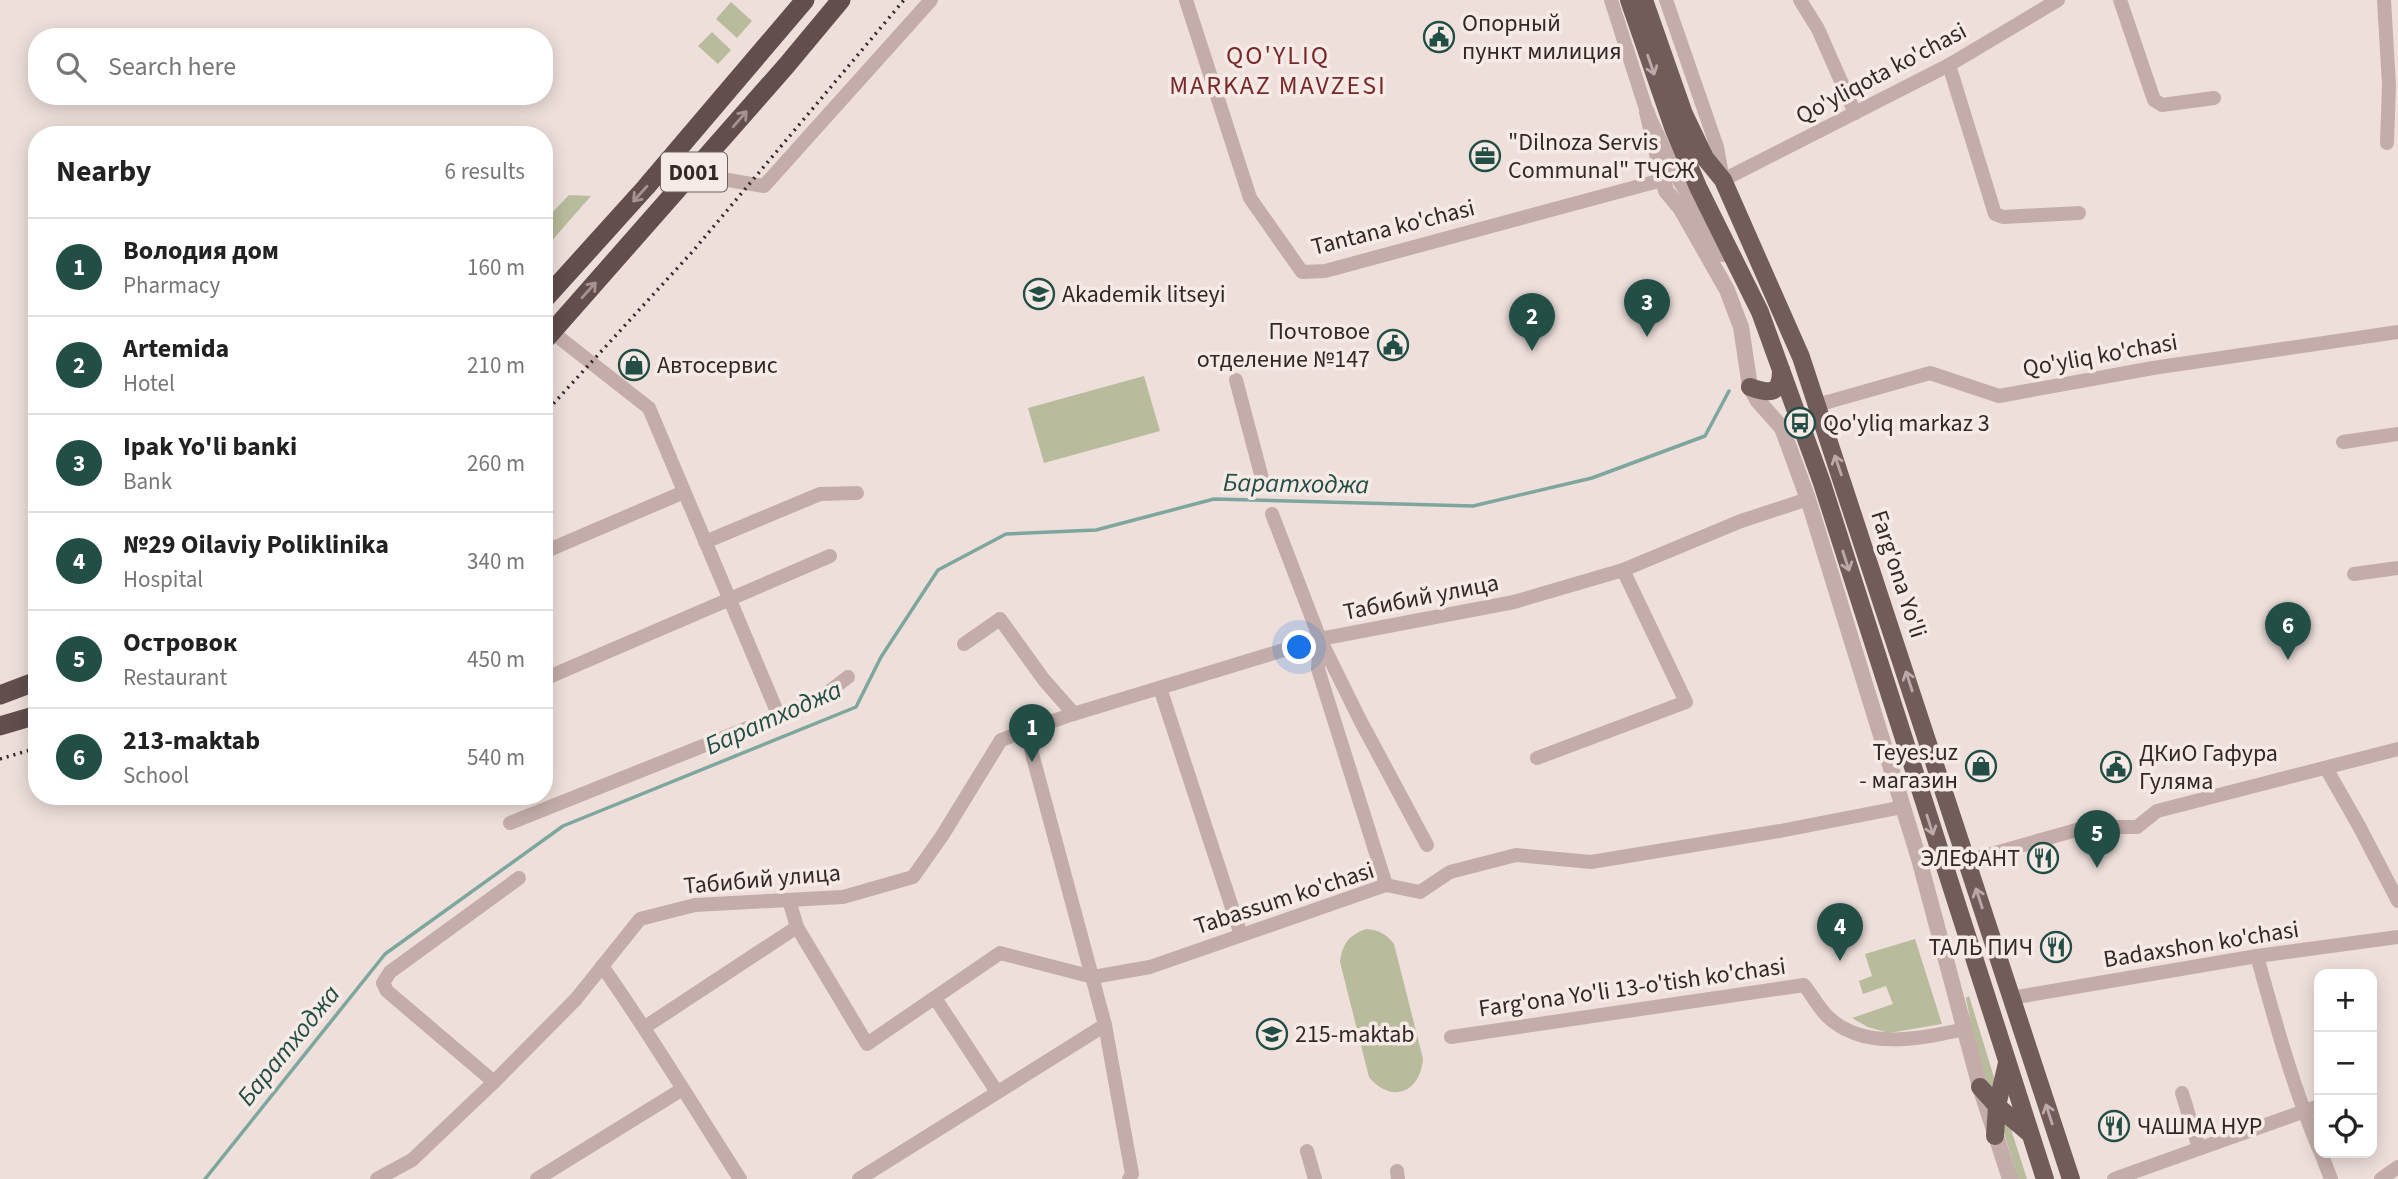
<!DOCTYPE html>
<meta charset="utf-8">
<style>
body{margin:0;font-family:"Source Sans 3",sans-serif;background:#f2f2f2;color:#222}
.controls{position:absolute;right:21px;bottom:21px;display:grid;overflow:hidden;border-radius:14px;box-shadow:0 4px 18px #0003}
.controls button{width:63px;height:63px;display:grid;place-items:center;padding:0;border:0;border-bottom:2px solid #e0e0e0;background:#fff;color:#222;font:35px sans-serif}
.you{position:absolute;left:1300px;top:648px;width:24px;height:24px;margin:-18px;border:5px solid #fff;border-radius:50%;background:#1a73e8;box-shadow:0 0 0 10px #1a73e833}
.badge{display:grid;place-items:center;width:46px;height:46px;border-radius:50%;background:#224e46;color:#fff;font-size:23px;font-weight:700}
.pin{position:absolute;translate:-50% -58px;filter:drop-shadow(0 2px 4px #0008)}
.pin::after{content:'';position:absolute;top:37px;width:24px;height:21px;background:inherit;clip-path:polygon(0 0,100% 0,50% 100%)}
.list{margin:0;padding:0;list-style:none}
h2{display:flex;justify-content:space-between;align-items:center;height:91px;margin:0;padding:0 28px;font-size:30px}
h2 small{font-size:23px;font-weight:400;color:#767676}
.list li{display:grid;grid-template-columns:46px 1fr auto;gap:21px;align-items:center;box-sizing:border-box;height:98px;padding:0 28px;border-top:2px solid #e0e0e0}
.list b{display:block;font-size:26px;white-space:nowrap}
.list p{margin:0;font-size:23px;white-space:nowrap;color:#767676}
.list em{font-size:23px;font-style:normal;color:#767676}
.icon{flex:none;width:38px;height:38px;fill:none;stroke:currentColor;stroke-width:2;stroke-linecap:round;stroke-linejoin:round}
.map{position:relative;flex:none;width:2398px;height:1179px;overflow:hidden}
.search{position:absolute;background:#fff;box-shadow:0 4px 18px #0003;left:28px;top:28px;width:525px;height:77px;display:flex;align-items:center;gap:18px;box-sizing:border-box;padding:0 24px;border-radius:28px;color:#767676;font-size:26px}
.panel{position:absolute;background:#fff;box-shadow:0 4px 18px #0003;left:28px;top:126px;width:525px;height:679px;border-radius:28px}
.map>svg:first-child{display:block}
.green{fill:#b8bb9c}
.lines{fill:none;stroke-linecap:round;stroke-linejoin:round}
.stream{stroke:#7da79e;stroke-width:3.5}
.minor{stroke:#c4ada8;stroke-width:14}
.tertiary{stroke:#c4ada8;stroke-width:16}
.primary{stroke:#725c5a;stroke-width:18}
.trunk{stroke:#624e4c;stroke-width:19}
.rail{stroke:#322827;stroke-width:3.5;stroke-dasharray:2 5;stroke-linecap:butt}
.oneway{stroke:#bbaaa7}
.oneway2{stroke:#a59491}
.labels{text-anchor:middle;stroke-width:7;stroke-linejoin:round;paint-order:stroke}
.shield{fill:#f6eae6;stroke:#6d6260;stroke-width:2}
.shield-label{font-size:23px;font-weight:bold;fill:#322827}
.poi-label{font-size:24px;fill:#322827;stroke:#f6eae6;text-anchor:start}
.street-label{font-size:24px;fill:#322827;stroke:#f6eae6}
.neighbourhood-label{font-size:26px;letter-spacing:2px;fill:#772a2b;stroke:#f6eae6}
.water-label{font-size:26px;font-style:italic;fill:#224e46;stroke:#f6eae6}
</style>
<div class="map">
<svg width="2398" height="1179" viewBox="0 0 2398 1179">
<rect width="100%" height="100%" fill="#eedfda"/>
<g class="green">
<polygon points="731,2 752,21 737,38 716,19"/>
<polygon points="712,32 731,50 718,64 698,46"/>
<polygon points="569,195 591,196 547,246 544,242 544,221"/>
<polygon points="1144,376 1160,431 1044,463 1028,408"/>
<path d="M1366,929C1379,930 1386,934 1394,944L1423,1059C1420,1093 1391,1104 1369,1077L1340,962C1342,944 1349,935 1366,929Z"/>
<polygon points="1915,939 1942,1024 1889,1033 1868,1027 1852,1018 1893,1004 1886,986 1863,994 1859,981 1872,976 1865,954"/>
<polygon points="1969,996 1997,1087 1989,1090 1974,1039 1966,998"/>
<polygon points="2001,1123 2009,1123 2027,1179 2018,1179"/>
</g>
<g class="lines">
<polyline class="stream" points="205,1179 385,954 563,826 856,707 881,657 938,570 1006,534 1096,530 1214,499 1473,506 1592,478 1705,436 1729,391"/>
<g class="minor">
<polyline points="1186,0 1250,198 1302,272 1325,271 1662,180"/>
<polyline points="1611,0 1647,112 1680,182 1723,255"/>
<polyline points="1666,0 1717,147 1723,180 1949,65 2058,0"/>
<polyline points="1800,0 1818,29 1855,113"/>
<polyline points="2120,0 2154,100 2162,105 2214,98"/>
<polyline points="2384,0 2389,85 2387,143"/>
<polyline points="1949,65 1995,214 2003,217 2079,213"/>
<polyline points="680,186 722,179 764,186 931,0"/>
<polyline points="552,332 649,408 778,714"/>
<polyline points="1236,380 1263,482"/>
<polyline points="1817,405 1930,373 1999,396 2153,368 2398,332"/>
<polyline points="2343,442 2398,434"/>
<polyline points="1272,514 1320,639 1318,669 1386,885"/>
<polyline points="705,542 820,494 857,493"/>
<polyline points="544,552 684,492"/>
<polyline points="2354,574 2398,568"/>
<polyline points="1321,641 1360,720 1427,845"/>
<polyline points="964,644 1000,619 1044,680 1074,714"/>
<polyline points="544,679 830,556"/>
<polyline points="1160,688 1241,935"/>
<polyline points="1537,758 1686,702 1623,570"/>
<polyline points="2326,768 2359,826 2398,901"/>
<polyline points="510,823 818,700 848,677"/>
<polyline points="1967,861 2087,827 2137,827 2157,811 2398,749"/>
<polyline points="789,900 797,927 867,1044 1000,953 1093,977 1150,967 1386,885 1420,892 1450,872 1516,855 1591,862 1780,831 1903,807"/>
<path d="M2257,956C2275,1021 2293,1087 2319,1149"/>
<path d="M602,966C651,1035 694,1108 740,1179"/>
<polyline points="935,998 997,1092"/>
<polyline points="2011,998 2257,956 2398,937"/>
<polyline points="1105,1025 1132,1174 1129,1179"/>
<polyline points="645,1027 797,927"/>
<path d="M1451,1037L1804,985C1812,995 1819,1008 1827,1016C1863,1051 1920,1039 1965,1029"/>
<polyline points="494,1082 387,991 383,983 390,972 519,878"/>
<polyline points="2182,1093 2199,1148"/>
<polyline points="1307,1151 1315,1179"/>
<polyline points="2321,1153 2331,1179"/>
<polyline points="1397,1171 1398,1179"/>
<polyline points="377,1179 412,1160 494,1082 576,999 640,919 695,905 843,897 913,877 942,836 1001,740 1070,715 1320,639 1514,602 1623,570 1741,521 1808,499"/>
<polyline points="537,1179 681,1090"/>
<polyline points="859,1179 1105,1025 1026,731"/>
<polyline points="2114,1179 2319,1106"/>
<polyline points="2381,1179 2398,1167"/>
</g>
<polyline class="tertiary" points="1647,112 1666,191 1681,209 1727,290 1741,327 1750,387 1758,401 1782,428 1808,499 1919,859 1980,1087 2010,1179"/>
<g class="primary">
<polyline points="1629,0 1674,130 1698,187 1760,312 1822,483 2045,1179"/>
<polyline points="1644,0 1684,114 1705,158 1723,180 1801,357 2071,1179"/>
<path d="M1750,387C1769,394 1781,395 1781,370"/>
<polyline points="1980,1087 1997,1106 2028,1132"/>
<polyline points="1995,1136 1997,1106 2007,1063"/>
</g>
<g class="trunk">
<polyline points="544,300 646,187 805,0"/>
<polyline points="544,341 786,66 841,0"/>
<polyline points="0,695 37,681"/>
<polyline points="0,726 37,715"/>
</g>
<g class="rail">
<polyline points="544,414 693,251 904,0"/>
<polyline points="0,759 37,748"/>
</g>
</g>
<defs><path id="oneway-shaft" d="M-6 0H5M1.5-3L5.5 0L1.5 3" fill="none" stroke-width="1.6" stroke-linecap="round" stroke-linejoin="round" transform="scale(1.75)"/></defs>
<g class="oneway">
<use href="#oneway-shaft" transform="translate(1651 65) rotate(71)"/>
<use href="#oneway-shaft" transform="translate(1838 465) rotate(-109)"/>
<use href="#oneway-shaft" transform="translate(1846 561) rotate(72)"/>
<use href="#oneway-shaft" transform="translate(1909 681) rotate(-108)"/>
<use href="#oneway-shaft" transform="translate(1930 825) rotate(72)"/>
<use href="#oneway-shaft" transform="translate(1979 898) rotate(-108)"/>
<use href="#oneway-shaft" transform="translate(2049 1114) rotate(-108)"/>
</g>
<g class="oneway2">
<use href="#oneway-shaft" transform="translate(740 119) rotate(-49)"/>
<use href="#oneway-shaft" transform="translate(640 194) rotate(132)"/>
<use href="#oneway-shaft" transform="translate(589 290) rotate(-48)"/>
</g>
<defs>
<g id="civic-ring" transform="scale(1.575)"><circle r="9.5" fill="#f6eae6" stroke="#224e46" stroke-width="1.5"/><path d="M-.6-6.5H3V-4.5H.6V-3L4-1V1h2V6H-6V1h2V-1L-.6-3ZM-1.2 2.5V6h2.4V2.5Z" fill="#224e46"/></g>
<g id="office-ring" transform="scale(1.575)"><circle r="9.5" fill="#f6eae6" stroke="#224e46" stroke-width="1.5"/><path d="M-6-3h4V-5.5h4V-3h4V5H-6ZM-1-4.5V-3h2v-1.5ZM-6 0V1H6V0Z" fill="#224e46"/></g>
<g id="university-ring" transform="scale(1.575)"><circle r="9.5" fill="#f6eae6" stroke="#224e46" stroke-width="1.5"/><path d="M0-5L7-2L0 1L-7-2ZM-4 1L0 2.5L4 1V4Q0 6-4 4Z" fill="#224e46"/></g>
<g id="shop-ring" transform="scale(1.575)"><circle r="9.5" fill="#f6eae6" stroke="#224e46" stroke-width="1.5"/><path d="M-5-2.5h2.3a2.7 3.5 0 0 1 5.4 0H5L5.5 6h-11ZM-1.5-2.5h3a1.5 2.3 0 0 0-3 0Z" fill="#224e46"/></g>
<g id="bus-ring" transform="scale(1.575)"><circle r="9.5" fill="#f6eae6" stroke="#224e46" stroke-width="1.5"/><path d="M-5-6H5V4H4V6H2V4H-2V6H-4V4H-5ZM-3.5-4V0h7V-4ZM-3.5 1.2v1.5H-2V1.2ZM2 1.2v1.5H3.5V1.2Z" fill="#224e46"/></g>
<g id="restaurant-ring" transform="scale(1.575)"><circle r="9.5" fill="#f6eae6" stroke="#224e46" stroke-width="1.5"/><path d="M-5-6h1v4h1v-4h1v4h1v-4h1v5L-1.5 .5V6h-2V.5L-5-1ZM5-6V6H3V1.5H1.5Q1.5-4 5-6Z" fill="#224e46"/></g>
<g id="school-ring" transform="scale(1.575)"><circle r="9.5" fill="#f6eae6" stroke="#224e46" stroke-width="1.5"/><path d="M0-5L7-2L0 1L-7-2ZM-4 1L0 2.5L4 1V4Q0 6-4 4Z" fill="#224e46"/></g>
</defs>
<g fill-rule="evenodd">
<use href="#civic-ring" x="1439" y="37"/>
<use href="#office-ring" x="1485" y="156"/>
<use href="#university-ring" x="1039" y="294"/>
<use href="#civic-ring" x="1393" y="345"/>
<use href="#shop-ring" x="634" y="365"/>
<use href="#bus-ring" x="1800" y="423"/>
<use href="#shop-ring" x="1981" y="766"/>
<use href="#civic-ring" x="2116" y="767"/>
<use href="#restaurant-ring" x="2043" y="858"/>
<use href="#restaurant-ring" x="2056" y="947"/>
<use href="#school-ring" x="1272" y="1034"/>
<use href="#restaurant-ring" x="2114" y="1126"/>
</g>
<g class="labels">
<rect class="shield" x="661" y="152.5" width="66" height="39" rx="5"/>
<g class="shield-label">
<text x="694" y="180">D001</text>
</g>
<g class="poi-label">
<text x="1462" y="31">Опорный<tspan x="1462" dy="28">пункт милиция</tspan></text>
<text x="1508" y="150">"Dilnoza Servis<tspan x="1508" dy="28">Communal" ТЧСЖ</tspan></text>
<text x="1062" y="302">Akademik litseyi</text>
<text x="1370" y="339" text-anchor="end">Почтовое<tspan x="1370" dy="28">отделение №147</tspan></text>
<text x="657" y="373">Автосервис</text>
<text x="1823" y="431">Qo'yliq markaz 3</text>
<text x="1958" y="760" text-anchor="end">Teyes.uz<tspan x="1958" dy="28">- магазин</tspan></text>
<text x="2139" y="761">ДКиО Гафура<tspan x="2139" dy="28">Гуляма</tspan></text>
<text x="2020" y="866" text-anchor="end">ЭЛЕФАНТ</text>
<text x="2033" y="955" text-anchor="end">ТАЛЬ ПИЧ</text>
<text x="1295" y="1042">215-maktab</text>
<text x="2137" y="1134">ЧАШМА НУР</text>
</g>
<g class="street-label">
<text transform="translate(1881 73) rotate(-28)" y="8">Qo'yliqota ko'chasi</text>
<text transform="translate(1393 227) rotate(-14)" y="8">Tantana ko'chasi</text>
<text transform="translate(2100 355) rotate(-10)" y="8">Qo'yliq ko'chasi</text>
<text transform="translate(1899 574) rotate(72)" y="8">Farg'ona Yo'li</text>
<text transform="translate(1421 597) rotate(-11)" y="8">Табибий улица</text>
<text transform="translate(762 879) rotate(-5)" y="8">Табибий улица</text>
<text transform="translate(1284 898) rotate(-18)" y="8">Tabassum ko'chasi</text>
<text transform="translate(2201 944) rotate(-9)" y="8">Badaxshon ko'chasi</text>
<text transform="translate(1632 987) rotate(-8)" y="8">Farg'ona Yo'li 13-o'tish ko'chasi</text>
</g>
<g class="neighbourhood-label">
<text x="1278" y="64">QO'YLIQ<tspan x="1278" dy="30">MARKAZ MAVZESI</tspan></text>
</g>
<g class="water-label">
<text transform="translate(1296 483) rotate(1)" y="9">Баратходжа</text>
<text transform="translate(773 717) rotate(-24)" y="9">Баратходжа</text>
<text transform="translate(288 1045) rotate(-51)" y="9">Баратходжа</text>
</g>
</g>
</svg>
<div class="controls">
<button>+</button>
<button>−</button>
<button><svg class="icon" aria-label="locate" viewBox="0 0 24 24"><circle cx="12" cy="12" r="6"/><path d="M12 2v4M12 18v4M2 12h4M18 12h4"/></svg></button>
</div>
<div class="you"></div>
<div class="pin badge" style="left:1032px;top:762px">1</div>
<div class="pin badge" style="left:1532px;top:351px">2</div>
<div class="pin badge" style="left:1647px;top:337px">3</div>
<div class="pin badge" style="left:1840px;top:961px">4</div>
<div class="pin badge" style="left:2097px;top:868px">5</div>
<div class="pin badge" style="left:2288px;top:660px">6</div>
<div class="search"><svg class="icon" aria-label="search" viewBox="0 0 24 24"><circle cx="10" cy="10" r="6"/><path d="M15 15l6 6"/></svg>Search here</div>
<section class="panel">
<h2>Nearby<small>6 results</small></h2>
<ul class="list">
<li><span class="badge">1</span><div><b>Володия дом</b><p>Pharmacy</p></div><em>160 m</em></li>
<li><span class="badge">2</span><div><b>Artemida</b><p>Hotel</p></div><em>210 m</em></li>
<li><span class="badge">3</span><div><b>Ipak Yo'li banki</b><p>Bank</p></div><em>260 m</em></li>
<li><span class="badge">4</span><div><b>№29 Oilaviy Poliklinika</b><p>Hospital</p></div><em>340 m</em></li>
<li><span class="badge">5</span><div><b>Островок</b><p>Restaurant</p></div><em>450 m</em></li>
<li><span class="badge">6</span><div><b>213-maktab</b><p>School</p></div><em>540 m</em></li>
</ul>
</section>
</div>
